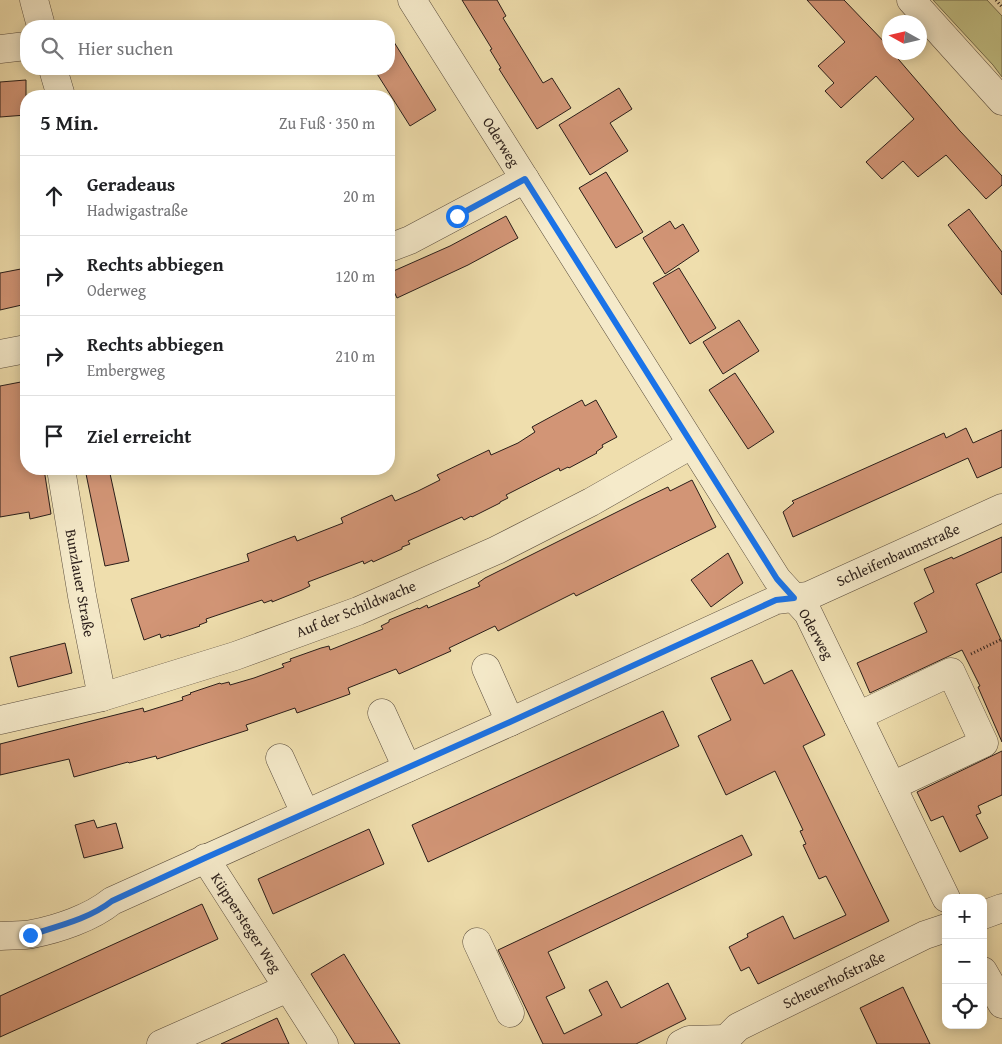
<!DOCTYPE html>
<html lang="de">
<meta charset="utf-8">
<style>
body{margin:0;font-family:"Gentium Book Plus",serif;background:#f6f6f6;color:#202124}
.controls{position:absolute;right:15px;bottom:15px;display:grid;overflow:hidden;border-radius:10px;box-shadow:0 2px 12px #0003}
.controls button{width:45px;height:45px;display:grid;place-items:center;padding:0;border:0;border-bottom:1px solid #e0e0e0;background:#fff;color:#202124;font:25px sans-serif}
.compass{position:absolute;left:882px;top:15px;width:45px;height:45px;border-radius:50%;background:#fff;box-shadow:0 2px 12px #0003;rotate:278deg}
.stop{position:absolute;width:15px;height:15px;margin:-11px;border:4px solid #1a73e8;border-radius:50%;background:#fff}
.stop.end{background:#1a73e8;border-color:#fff;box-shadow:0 1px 5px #0008}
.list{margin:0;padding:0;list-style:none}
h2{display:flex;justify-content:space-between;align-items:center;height:65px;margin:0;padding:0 20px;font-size:21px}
h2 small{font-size:16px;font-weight:400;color:#757577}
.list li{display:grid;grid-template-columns:32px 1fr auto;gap:15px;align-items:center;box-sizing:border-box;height:80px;padding:0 20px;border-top:1px solid #e0e0e0}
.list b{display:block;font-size:19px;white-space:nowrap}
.list p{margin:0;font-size:16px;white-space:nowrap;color:#757577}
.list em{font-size:16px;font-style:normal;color:#757577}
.icon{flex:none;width:28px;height:28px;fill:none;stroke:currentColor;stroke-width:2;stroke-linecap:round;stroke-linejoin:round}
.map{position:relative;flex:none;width:1002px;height:1044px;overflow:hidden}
.search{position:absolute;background:#fff;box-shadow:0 2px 12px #0003;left:20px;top:20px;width:375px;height:55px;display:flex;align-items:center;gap:12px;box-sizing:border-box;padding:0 18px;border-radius:20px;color:#757577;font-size:19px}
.panel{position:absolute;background:#fff;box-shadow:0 2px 12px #0003;left:20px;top:90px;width:375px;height:385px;border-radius:20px}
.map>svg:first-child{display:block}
.green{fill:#c1bf84;stroke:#756e4e}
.building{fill:#d29576;stroke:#291d19}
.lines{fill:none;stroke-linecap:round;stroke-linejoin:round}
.minor-casing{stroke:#5a4d3e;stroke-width:29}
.path{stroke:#291d19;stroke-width:3;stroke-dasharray:1 2.5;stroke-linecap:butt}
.minor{stroke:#f5eaca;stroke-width:28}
.route{stroke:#1a73e8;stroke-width:6}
.labels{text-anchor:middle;stroke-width:4;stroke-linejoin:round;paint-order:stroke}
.street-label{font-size:15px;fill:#291d19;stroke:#f5eaca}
</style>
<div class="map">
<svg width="1002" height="1044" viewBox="0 0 1002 1044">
<rect width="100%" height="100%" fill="#efdead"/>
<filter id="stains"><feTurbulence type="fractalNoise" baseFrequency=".004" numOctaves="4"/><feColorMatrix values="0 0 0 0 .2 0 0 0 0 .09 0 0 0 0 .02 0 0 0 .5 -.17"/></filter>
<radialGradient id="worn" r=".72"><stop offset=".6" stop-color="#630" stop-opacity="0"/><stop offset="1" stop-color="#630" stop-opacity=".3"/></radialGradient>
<polygon class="green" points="933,0 987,0 1002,16 1002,77 993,65"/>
<g class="building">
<polygon points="462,0 497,0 506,16 503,18 543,83 552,78 571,108 537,129 499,69 501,68 490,50 492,49"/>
<polygon points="807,0 844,0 890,48 890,52 893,53 960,131 1002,176 1002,185 986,199 946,155 918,177 903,161 882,179 866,162 914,119 876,76 841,108 825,91 834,83 818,66 845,42"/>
<polygon points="389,34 436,110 410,126 374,69 389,69"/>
<polygon points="26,80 26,115 0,117 0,82"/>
<polygon points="619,88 632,109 610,123 628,151 590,175 559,125"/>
<polygon points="606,172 643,232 616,248 579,188"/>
<polygon points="969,209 1002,252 1002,295 948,225"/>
<polygon points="506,216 518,238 468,265 397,298 389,281 389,273 450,246"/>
<polygon points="670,221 675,229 683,224 699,251 665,274 643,238"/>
<polygon points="26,268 26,304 0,310 0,273"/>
<polygon points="679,268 716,328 690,344 653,283"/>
<polygon points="739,320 759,351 723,374 703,342"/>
<polygon points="735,373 774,432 748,449 709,390"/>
<polygon points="26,381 26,469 44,469 51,514 30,519 29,512 0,517 0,386"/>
<polygon points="582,400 585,406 596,400 617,437 602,445 603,447 596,452 597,453 569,468 568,467 560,471 559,468 506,495 508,498 500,502 500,503 472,517 471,516 464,520 462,517 408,541 410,544 402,547 402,549 373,562 372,560 364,564 363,561 308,582 310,586 302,590 272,602 272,600 264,603 262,600 206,619 207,622 199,625 200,626 169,636 169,635 161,638 160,634 144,640 131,599 249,561 247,554 295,536 297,541 343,523 341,518 392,495 395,501 418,491 440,480 437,475 489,450 491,455 518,443 535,432 532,427"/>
<polygon points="966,428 973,443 1002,430 1002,467 977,478 968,458 793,537 783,512 794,503 792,501 944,433 946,438"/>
<polygon points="85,469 109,469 129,561 105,566"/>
<polygon points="692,480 716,527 576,596 574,593 498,631 495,626 449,648 451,651 399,674 396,669 348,688 350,694 297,713 295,708 246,725 248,730 157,759 156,756 129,763 128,762 74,777 69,759 0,775 0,744 143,708 144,712 183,700 182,697 191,694 190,693 220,683 221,684 229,682 230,685 254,678 284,667 282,664 291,661 290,659 321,648 329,646 330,650 383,629 381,626 389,622 389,620 418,608 419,609 427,605 428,608 480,586 478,583 485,578 639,501 668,487 670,491"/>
<polygon points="1002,537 1002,572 976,584 1002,642 1002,742 978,687 980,686 962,650 870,693 857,663 927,632 914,603 934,592 924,569 952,557 953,559"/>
<polygon points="728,553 743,583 711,607 691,580"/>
<polygon points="65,643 72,673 18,687 10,657"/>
<polygon points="752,660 764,684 792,670 825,735 803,746 889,921 758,984 749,967 741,971 729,947 748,937 747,934 783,916 794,939 846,915 826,876 819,879 803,845 806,844 800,831 803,830 775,771 726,795 698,736 731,720 711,678"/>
<polygon points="663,711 679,746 428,862 412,825"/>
<polygon points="1002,751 1002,795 978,806 981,813 976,815 988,838 960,852 943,816 931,821 917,792"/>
<polygon points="94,820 97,828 116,823 123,848 84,858 75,825"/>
<polygon points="369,829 384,864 273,914 258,879"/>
<polygon points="742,835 752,855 548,952 565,988 546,997 564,1034 602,1015 589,990 607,981 621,1008 668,983 686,1019 636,1044 543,1044 498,950"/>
<polygon points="202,904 218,939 0,1037 0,996"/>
<polygon points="344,954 361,982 400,1044 355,1044 311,974"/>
<polygon points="903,987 930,1044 877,1044 860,1008"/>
<polygon points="277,1018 289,1044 221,1044"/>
</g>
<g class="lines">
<g class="minor-casing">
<g id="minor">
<polyline points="34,0 41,26"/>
<polyline points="412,0 777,579 808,613 946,898"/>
<polyline points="911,0 1002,101"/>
<polyline points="0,49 26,46"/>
<polyline points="53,69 61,96"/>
<polyline points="389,248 410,240 525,179"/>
<polyline points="0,354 26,349"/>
<polyline points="61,469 82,596 102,697"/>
<polyline points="486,668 510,722"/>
<polyline points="382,713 407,768"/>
<polyline points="858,716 951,672 984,743 892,786"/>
<polyline points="0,720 102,697 235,656 358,611 497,550 591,502 691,445"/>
<polyline points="280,758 305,813"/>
<polyline points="205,858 324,1044"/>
<polyline points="983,915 1002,908"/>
<path d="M0,936C10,935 22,936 32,934C58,929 91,918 112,901L510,722L776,600L808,596L1002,508"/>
<polyline points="477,942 510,1013"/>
<polyline points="983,971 1002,1004"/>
<polyline points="161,1044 288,988"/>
<polyline points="681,1044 689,1040 726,1039"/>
<polyline points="725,1044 726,1039 738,1027 925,935 946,928"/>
</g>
</g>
<g class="path">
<polyline points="996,0 1002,7"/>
<polyline points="971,654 1002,639"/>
</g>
<use href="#minor" class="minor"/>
</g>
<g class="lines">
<path class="route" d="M30,935C58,926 89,919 112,901L205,858L510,722L776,600L794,598L777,579L525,179L457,216"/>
</g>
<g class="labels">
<g class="street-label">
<text transform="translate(501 142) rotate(58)" y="5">Oderweg</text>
<text transform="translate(898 555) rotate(-24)" y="5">Schleifenbaumstraße</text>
<text transform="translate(80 583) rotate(80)" y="5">Bunzlauer Straße</text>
<text transform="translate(356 609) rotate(-22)" y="5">Auf der Schildwache</text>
<text transform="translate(816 634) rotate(61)" y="5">Oderweg</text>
<text transform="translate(246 923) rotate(57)" y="5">Küppersteger Weg</text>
<text transform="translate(834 980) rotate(-26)" y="5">Scheuerhofstraße</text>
</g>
</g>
<rect width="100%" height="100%" filter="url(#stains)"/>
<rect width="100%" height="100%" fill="url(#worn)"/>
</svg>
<div class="controls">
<button>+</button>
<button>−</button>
<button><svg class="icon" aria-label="locate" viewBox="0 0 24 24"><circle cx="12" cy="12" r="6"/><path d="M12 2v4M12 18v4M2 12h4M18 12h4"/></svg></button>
</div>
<svg class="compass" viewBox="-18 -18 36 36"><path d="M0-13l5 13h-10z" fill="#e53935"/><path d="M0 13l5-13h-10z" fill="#757577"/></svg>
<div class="stop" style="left:457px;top:216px"></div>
<div class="stop end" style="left:30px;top:935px"></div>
<div class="search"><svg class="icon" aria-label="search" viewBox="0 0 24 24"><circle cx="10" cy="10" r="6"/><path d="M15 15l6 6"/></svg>Hier suchen</div>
<section class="panel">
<h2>5 Min.<small>Zu Fuß · 350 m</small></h2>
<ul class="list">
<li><svg class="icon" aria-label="ahead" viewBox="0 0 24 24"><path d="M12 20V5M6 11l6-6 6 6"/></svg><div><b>Geradeaus</b><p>Hadwigastraße</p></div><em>20 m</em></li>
<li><svg class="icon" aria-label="right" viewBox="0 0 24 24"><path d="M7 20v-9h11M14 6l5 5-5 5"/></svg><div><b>Rechts abbiegen</b><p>Oderweg</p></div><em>120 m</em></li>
<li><svg class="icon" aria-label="right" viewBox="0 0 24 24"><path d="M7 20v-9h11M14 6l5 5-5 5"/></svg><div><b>Rechts abbiegen</b><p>Embergweg</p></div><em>210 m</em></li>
<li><svg class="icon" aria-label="arrive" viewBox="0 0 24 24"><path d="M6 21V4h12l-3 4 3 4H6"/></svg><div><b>Ziel erreicht</b></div></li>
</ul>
</section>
</div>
